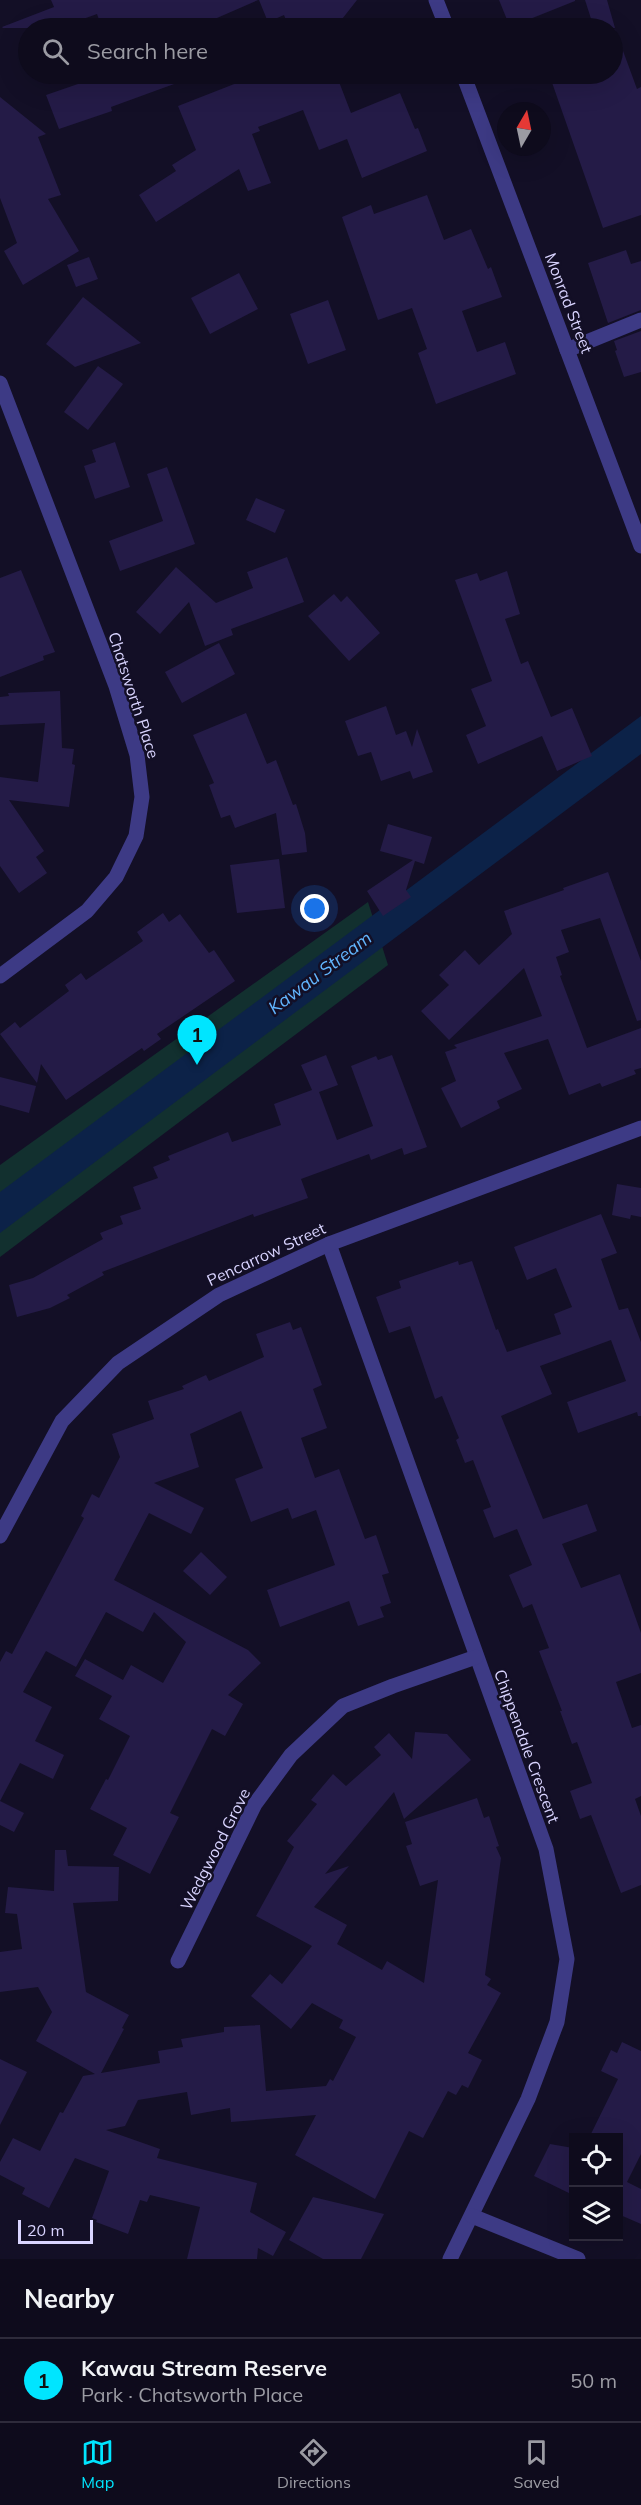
<!DOCTYPE html>
<meta charset="utf-8">
<style>
body{margin:0;font-family:Mulish,sans-serif;background:#1c1929;color:#f1f3f6}
.controls{position:absolute;right:18px;bottom:18px;display:grid;overflow:hidden;border-radius:0px;box-shadow:0 6px 24px #0002}
.controls button{width:54px;height:54px;display:grid;place-items:center;padding:0;border:0;border-bottom:2px solid #2e2b3b;background:#0e0b1c;color:#f1f3f6;font:30px sans-serif}
.compass{position:absolute;left:497px;top:102px;width:54px;height:54px;border-radius:50%;background:#0e0b1c;box-shadow:0 6px 24px #0002;rotate:9deg}
.scale{position:absolute;left:18px;bottom:15px;width:75px;box-sizing:border-box;padding-left:6px;border:3px solid #d9d4ff;border-top:0;font-size:16px;line-height:21px;white-space:nowrap;color:#d9d4ff;-webkit-text-stroke:4px #130f26;paint-order:stroke}
.you{position:absolute;left:315px;top:909px;width:21px;height:21px;margin:-15px;border:4px solid #fff;border-radius:50%;background:#1a73e8;box-shadow:0 0 0 9px #1a73e833}
.badge{display:grid;place-items:center;width:39px;height:39px;border-radius:50%;background:#00e5ff;color:#111;font-size:20px;font-weight:700}
.pin{position:absolute;translate:-50% -50px;filter:drop-shadow(0 2px 3px #0008)}
.pin::after{content:'';position:absolute;top:32px;width:21px;height:18px;background:inherit;clip-path:polygon(0 0,100% 0,50% 100%)}
.list{margin:0;padding:0;list-style:none}
h2{display:flex;justify-content:space-between;align-items:center;height:78px;margin:0;padding:0 24px;font-size:26px}
h2 small{font-size:20px;font-weight:400;color:#9b9ba3}
.list li{display:grid;grid-template-columns:39px 1fr auto;gap:18px;align-items:center;box-sizing:border-box;height:84px;padding:0 24px;border-top:2px solid #2e2b3b}
.list b{display:block;font-size:22px;white-space:nowrap}
.list p{margin:0;font-size:20px;white-space:nowrap;color:#9b9ba3}
.list em{font-size:20px;font-style:normal;color:#9b9ba3}
.icon{flex:none;width:33px;height:33px;fill:none;stroke:currentColor;stroke-width:2;stroke-linecap:round;stroke-linejoin:round}
.map{position:relative;flex:none;width:641px;height:2259px;overflow:hidden}
.search{position:absolute;background:#0e0b1c;box-shadow:0 6px 24px #0002;left:18px;right:18px;top:18px;height:66px;display:flex;align-items:center;gap:15px;box-sizing:border-box;padding:0 21px;border-radius:33px;color:#9b9ba3;font-size:22px}
.sheet{height:162px;background:#0e0b1c}
nav{display:flex;justify-content:space-around;align-items:center;box-sizing:border-box;height:84px;border-top:2px solid #2e2b3b;background:#0e0b1c;font-size:16px;color:#9b9ba3}
nav a{display:grid;justify-items:center;gap:3px}
nav .on{color:#00e5ff}
.map>svg:first-child{display:block}
.green{fill:#12302f}
.water{fill:#0c2248}
.building{fill:#241b47}
.lines{fill:none;stroke-linecap:round;stroke-linejoin:round}
.minor{stroke:#3d3a85;stroke-width:15}
.tertiary{stroke:#3d3a85;stroke-width:15}
.labels{text-anchor:middle;stroke-width:5;stroke-linejoin:round;paint-order:stroke}
.street-label{font-size:16px;fill:#d9d4ff;stroke:#130f26}
.water-label{font-size:18px;font-style:italic;fill:#62b6ff;stroke:#130f26}
</style>
<div class="map">
<svg width="641" height="2259" viewBox="0 0 641 2259">
<rect width="100%" height="100%" fill="#130f26"/>
<polygon class="green" points="368,902 388,965 0,1257 0,1165"/>
<polygon class="water" points="641,716 641,754 0,1233 0,1192"/>
<g class="building">
<polygon points="51,0 258,0 194,28 102,28 97,14 58,28 3,28 2,27 54,7"/>
<polygon points="259,0 357,0 335,28 319,28 315,26 308,28 289,28 284,15 268,22"/>
<polygon points="499,0 575,0 575,1 510,27"/>
<polygon points="585,0 607,0 615,28 594,28"/>
<polygon points="612,29 615,29 637,89 641,87 641,215 603,228 549,74 612,74"/>
<polygon points="107,74 195,74 196,76 111,107 112,111 59,129 46,95"/>
<polygon points="260,74 263,74 265,81 284,74 336,74 351,113 400,93 415,129 418,128 427,151 362,178 347,139 319,150 303,110 258,127 260,131 252,134 271,183 248,191 239,169 156,222 139,195 176,171 172,165 196,150 178,106"/>
<polygon points="0,97 46,134 38,137 61,195 48,199 79,251 23,285 4,251 17,243 0,198"/>
<polygon points="427,195 444,240 471,229 488,269 491,267 502,297 462,311 477,352 505,342 516,374 436,404 418,353 427,349 412,308 378,320 342,217 371,205 374,214"/>
<polygon points="626,250 631,264 641,261 641,310 608,323 588,263"/>
<polygon points="89,257 98,279 76,287 67,265"/>
<polygon points="239,273 258,309 210,334 191,298"/>
<polygon points="83,297 141,343 75,367 46,344"/>
<polygon points="328,300 346,350 308,364 290,314"/>
<polygon points="641,331 641,372 624,377 615,351 617,350 614,341"/>
<polygon points="98,366 123,384 88,430 64,412"/>
<polygon points="115,442 130,487 95,499 84,466 96,462 92,450"/>
<polygon points="167,467 195,544 120,571 109,541 163,521 147,474"/>
<polygon points="256,498 285,510 275,533 246,520"/>
<polygon points="287,557 304,602 231,629 233,635 205,646 189,602 160,634 136,612 176,567 216,603 253,588 247,572"/>
<polygon points="21,570 55,652 43,656 44,660 0,677 0,578"/>
<polygon points="507,571 520,614 505,619 521,664 528,661 551,717 572,708 592,756 557,771 542,736 478,764 466,735 486,726 471,689 492,681 455,580 477,573 480,581"/>
<polygon points="334,594 341,602 347,596 380,633 349,661 308,616"/>
<polygon points="219,643 235,674 182,703 165,672"/>
<polygon points="60,691 62,748 74,749 72,764 75,765 69,807 9,800 44,851 36,857 47,873 19,893 0,866 0,777 38,782 45,723 0,725 0,697 9,696 8,693"/>
<polygon points="386,706 396,735 406,731 412,747 417,729 433,772 413,779 410,771 381,781 371,752 358,756 345,721"/>
<polygon points="246,713 267,764 276,760 293,805 296,804 305,833 307,852 282,855 276,813 235,828 230,815 221,818 209,785 214,783 193,735"/>
<polygon points="388,824 432,837 424,864 415,861 406,890 411,897 383,916 367,891 413,860 380,851"/>
<polygon points="279,859 285,908 237,913 230,865"/>
<polygon points="608,872 641,961 641,1020 637,1021 600,918 561,930 569,952 556,957 562,975 560,976 587,1048 641,1028 641,1068 634,1070 636,1074 602,1087 600,1083 569,1095 548,1039 504,1053 522,1089 497,1101 500,1108 461,1128 441,1088 456,1081 445,1052 457,1048 454,1045 542,1016 524,968 449,1040 421,1011 449,985 439,975 465,950 479,965 512,934 504,911 564,890 563,888"/>
<polygon points="163,913 169,922 180,914 209,953 214,950 235,981 157,1034 161,1039 144,1051 142,1048 66,1100 41,1064 37,1083 0,1034 15,1022 20,1028 69,991 65,985 81,973 86,980 143,941 137,932"/>
<polygon points="326,1055 338,1085 319,1092 337,1140 373,1126 351,1066 376,1056 378,1060 392,1055 427,1147 404,1155 402,1148 371,1160 369,1154 301,1179 308,1198 254,1217 253,1214 102,1272 104,1275 67,1295 70,1298 50,1308 17,1317 9,1285 33,1278 103,1239 100,1233 123,1224 120,1216 141,1209 133,1187 158,1178 153,1167 170,1160 168,1156 228,1132 232,1142 281,1125 274,1104 312,1090 301,1065"/>
<polygon points="0,1077 36,1086 29,1113 0,1105"/>
<polygon points="617,1184 641,1188 641,1217 631,1215 630,1219 612,1215"/>
<polygon points="601,1214 617,1253 601,1259 619,1310 628,1308 641,1342 641,1416 638,1416 637,1412 578,1433 567,1402 626,1381 611,1340 540,1366 552,1394 501,1416 543,1519 587,1504 597,1531 562,1544 581,1588 620,1574 641,1633 641,1673 616,1682 632,1728 641,1725 641,1796 635,1799 641,1816 641,1885 621,1893 591,1815 580,1819 570,1791 592,1783 577,1742 572,1744 560,1711 562,1711 539,1651 549,1648 532,1604 523,1608 509,1575 532,1565 517,1529 494,1538 483,1510 491,1507 473,1460 465,1463 456,1440 459,1438 442,1396 435,1399 410,1326 389,1333 376,1297 401,1288 399,1281 458,1261 459,1265 472,1261 496,1330 498,1329 507,1352 561,1334 554,1314 572,1307 556,1268 527,1280 514,1247"/>
<polygon points="290,1322 293,1330 301,1327 322,1385 313,1389 327,1428 301,1438 315,1478 339,1469 365,1539 376,1535 389,1573 382,1575 391,1603 380,1607 384,1617 358,1626 349,1601 280,1627 267,1590 335,1565 316,1510 292,1519 288,1508 251,1522 235,1479 263,1468 241,1411 190,1434 199,1467 154,1483 204,1508 191,1534 149,1513 114,1580 248,1650 261,1663 228,1695 243,1704 225,1736 212,1729 170,1813 179,1817 150,1874 113,1855 127,1828 90,1809 106,1779 108,1780 130,1736 99,1719 112,1696 75,1676 85,1659 123,1680 131,1665 163,1683 186,1642 154,1612 143,1632 106,1612 76,1667 46,1651 23,1692 52,1707 35,1741 64,1755 53,1779 20,1763 0,1801 0,1662 6,1651 12,1654 84,1518 81,1516 92,1494 99,1498 120,1457 112,1434 154,1419 148,1401 184,1389 182,1386 206,1375 209,1381 264,1357 256,1334"/>
<polygon points="201,1552 227,1577 210,1595 183,1571"/>
<polygon points="415,1732 447,1734 471,1760 404,1819 394,1792 325,1874 349,1866 314,1907 347,1925 337,1944 382,1970 387,1961 424,1983 438,1880 420,1886 406,1846 412,1844 405,1822 477,1798 484,1818 489,1816 499,1846 496,1847 501,1858 485,1975 491,1979 487,1985 501,1993 468,2053 482,2060 468,2088 462,2085 456,2095 448,2091 423,2138 409,2131 375,2199 295,2155 316,2115 231,2122 230,2108 191,2115 187,2092 138,2100 125,2126 106,2130 160,2149 157,2158 257,2183 250,2212 286,2232 273,2256 258,2248 257,2259 187,2259 200,2207 150,2195 147,2202 140,2200 128,2234 96,2222 97,2220 92,2218 109,2171 75,2158 49,2208 22,2194 25,2188 0,2175 0,2162 13,2138 40,2151 60,2112 63,2113 83,2076 95,2074 36,2041 52,2012 38,1987 0,1992 0,1952 22,1949 17,1914 5,1913 8,1887 54,1891 55,1850 66,1850 68,1866 119,1867 118,1901 73,1903 86,1992 129,2015 122,2028 124,2029 101,2073 160,2063 158,2051 183,2047 181,2039 224,2032 224,2027 260,2025 266,2091 326,2086 330,2079 333,2081 356,2037 339,2028 343,2020 312,2003 291,2029 251,1996 270,1974 282,1984 312,1946 256,1916 294,1847 287,1841 317,1804 311,1800 333,1774 346,1786 381,1755 374,1747 389,1733 412,1759"/>
<polygon points="0,1801 24,1813 14,1832 0,1825"/>
<polygon points="622,2042 641,2051 641,2154 627,2182 641,2189 641,2224 618,2214 618,2138 589,2138 618,2079 601,2071 611,2050 617,2053"/>
<polygon points="0,2059 27,2072 0,2125"/>
<polygon points="550,2144 573,2148 573,2195 534,2176"/>
<polygon points="313,2197 384,2214 361,2259 323,2259 289,2240"/>
</g>
<g class="lines">
<g class="minor">
<polyline points="567,350 641,320"/>
<polyline points="0,383 116,686 137,755 142,797 136,836 116,877 87,911 0,976"/>
<polyline points="329,1244 546,1849 567,1959 557,2022 528,2099 450,2259"/>
<polyline points="0,1536 62,1421 118,1363 219,1295 329,1244 641,1128"/>
<polyline points="178,1961 255,1804 291,1755 343,1706 393,1686 476,1657"/>
<polyline points="472,2216 578,2259"/>
</g>
<g class="tertiary">
<polyline points="436,0 447,28"/>
<polyline points="463,74 641,546"/>
</g>
</g>
<g class="labels">
<g class="street-label">
<text transform="translate(569 303) rotate(69)" y="6">Monrad Street</text>
<text transform="translate(134 695) rotate(72)" y="6">Chatsworth Place</text>
<text transform="translate(266 1254) rotate(-25)" y="6">Pencarrow Street</text>
<text transform="translate(527 1746) rotate(70)" y="6">Chippendale Crescent</text>
<text transform="translate(215 1849) rotate(-63)" y="6">Wedgwood Grove</text>
</g>
<g class="water-label">
<text transform="translate(320 973) rotate(-37)" y="6">Kawau Stream</text>
</g>
</g>
</svg>
<div class="controls">
<button><svg class="icon" aria-label="locate" viewBox="0 0 24 24"><circle cx="12" cy="12" r="6"/><path d="M12 2v4M12 18v4M2 12h4M18 12h4"/></svg></button>
<button><svg class="icon" aria-label="layers" viewBox="0 0 24 24"><path d="M12 4l9 5-9 5-9-5zM3 14l9 5 9-5"/></svg></button>
</div>
<svg class="compass" viewBox="-18 -18 36 36"><path d="M0-13l5 13h-10z" fill="#e53935"/><path d="M0 13l5-13h-10z" fill="#9b9ba3"/></svg>
<div class="scale">20 m</div>
<div class="you"></div>
<div class="pin badge" style="left:197px;top:1065px">1</div>
<div class="search"><svg class="icon" aria-label="search" viewBox="0 0 24 24"><circle cx="10" cy="10" r="6"/><path d="M15 15l6 6"/></svg>Search here</div>
</div>
<section class="sheet">
<h2>Nearby<small></small></h2>
<ul class="list">
<li><span class="badge">1</span><div><b>Kawau Stream Reserve</b><p>Park · Chatsworth Place</p></div><em>50 m</em></li>
</ul>
</section>
<nav>
<a class="on"><svg class="icon" aria-label="map" viewBox="0 0 24 24"><path d="M3 6l6-2 6 2 6-2v14l-6 2-6-2-6 2zM9 4v14M15 6v14"/></svg>Map</a>
<a><svg class="icon" aria-label="directions" viewBox="0 0 24 24"><path d="M12 3l9 9-9 9-9-9zM9 14v-3h6M13 9l2 2-2 2"/></svg>Directions</a>
<a><svg class="icon" aria-label="saved" viewBox="0 0 24 24"><path d="M7 4h10v16l-5-4-5 4z"/></svg>Saved</a>
</nav>
